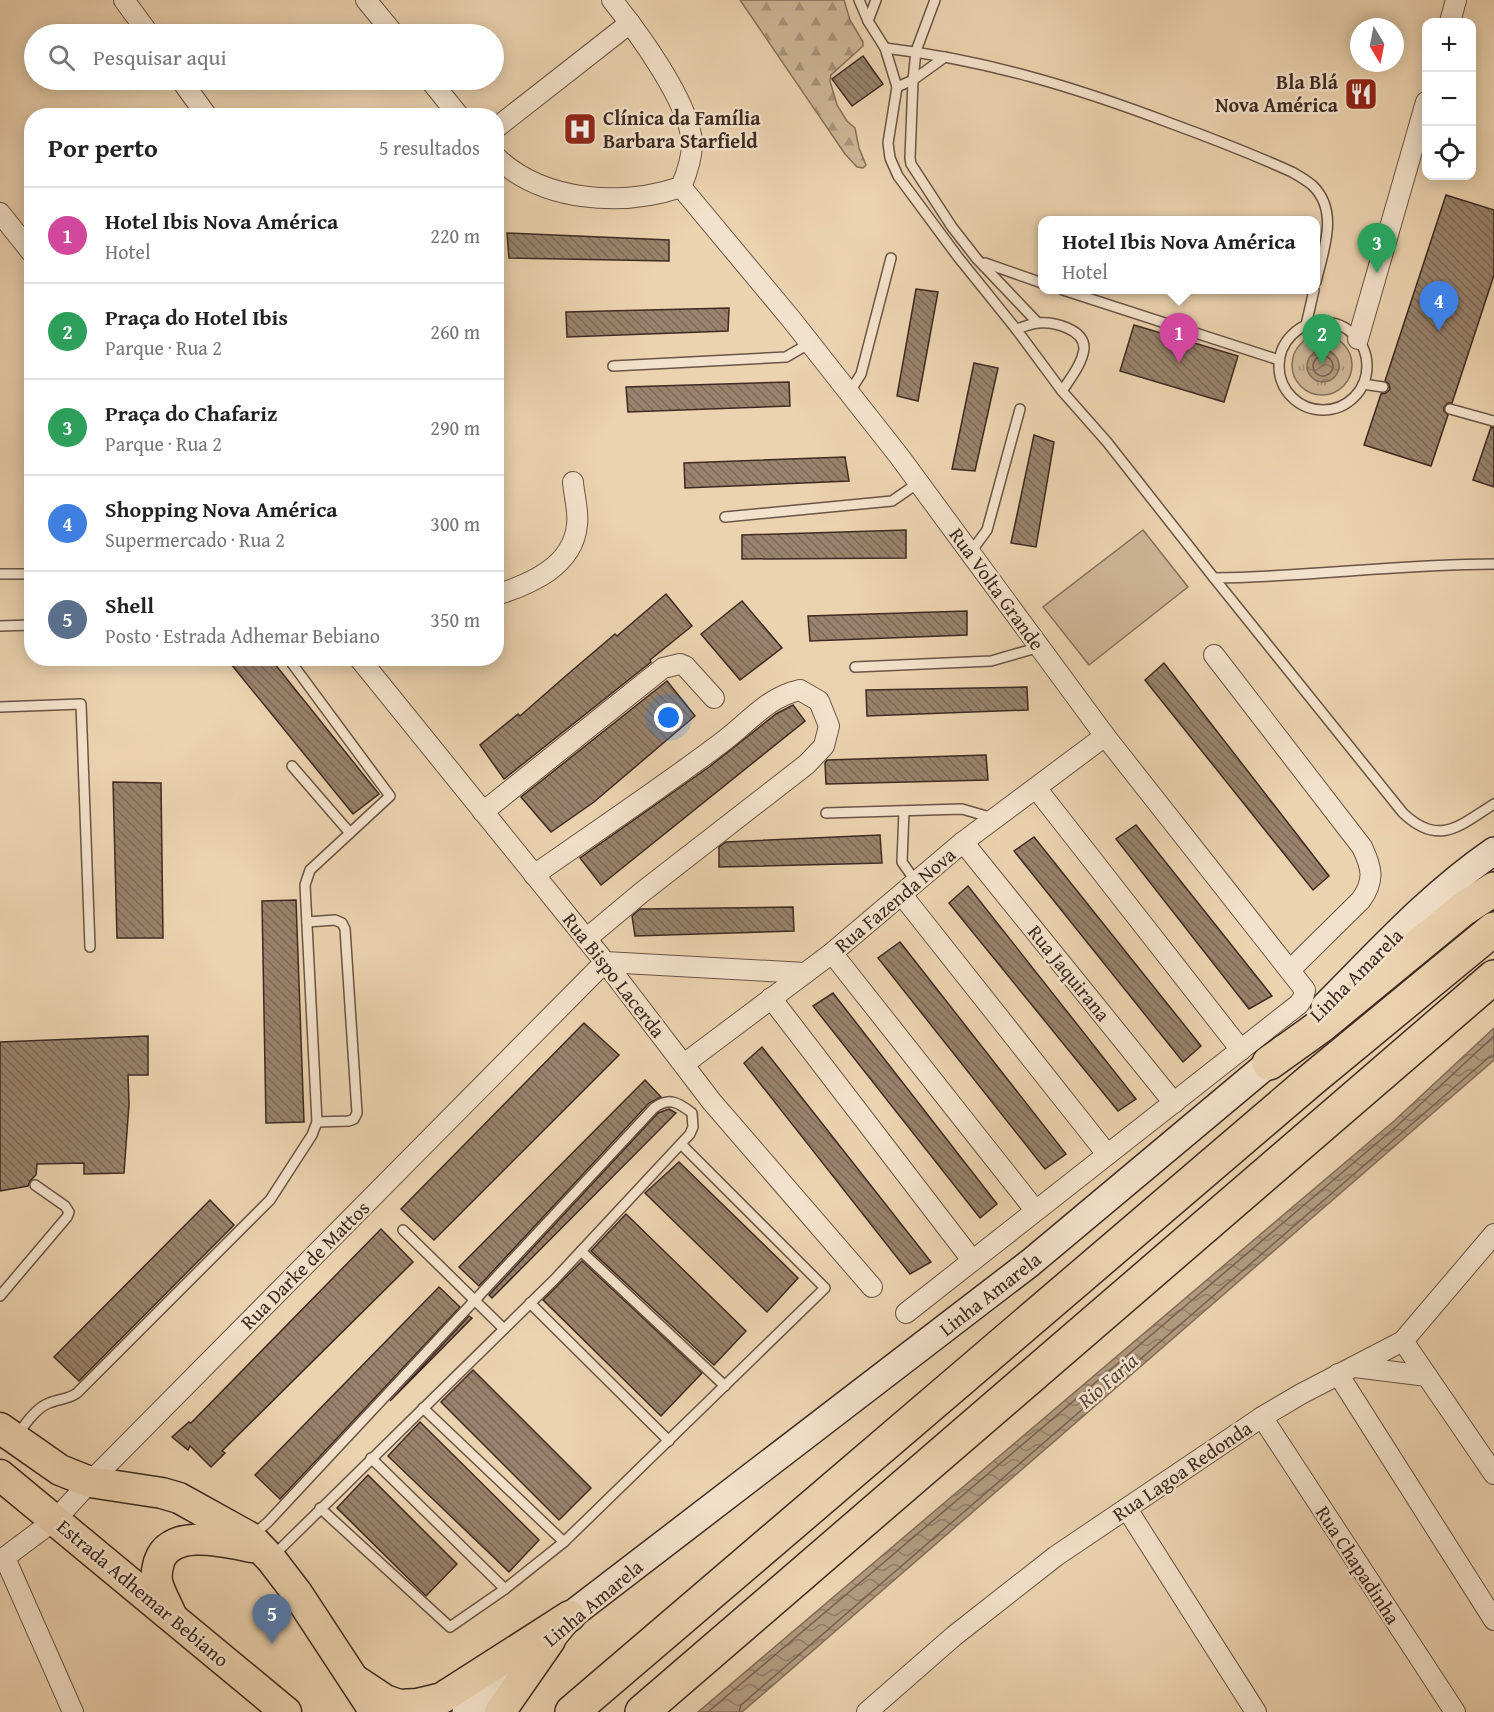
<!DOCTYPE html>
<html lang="pt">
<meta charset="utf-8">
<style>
body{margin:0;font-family:"Gentium Book Plus",serif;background:#f6f6f6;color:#222}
.controls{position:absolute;right:18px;top:18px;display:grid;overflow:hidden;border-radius:12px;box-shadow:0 3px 15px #0003}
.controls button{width:54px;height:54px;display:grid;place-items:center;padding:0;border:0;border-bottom:2px solid #e0e0e0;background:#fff;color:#222;font:30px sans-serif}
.compass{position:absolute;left:1350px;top:18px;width:54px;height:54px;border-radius:50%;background:#fff;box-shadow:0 3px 15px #0003;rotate:170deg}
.you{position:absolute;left:669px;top:718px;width:21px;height:21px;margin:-15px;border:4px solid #fff;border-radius:50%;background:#1a73e8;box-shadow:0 0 0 9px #1a73e833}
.badge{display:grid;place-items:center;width:39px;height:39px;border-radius:50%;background:#8f2418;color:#fff;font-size:20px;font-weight:700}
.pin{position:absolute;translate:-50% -50px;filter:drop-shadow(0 2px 3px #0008)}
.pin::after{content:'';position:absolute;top:32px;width:21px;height:18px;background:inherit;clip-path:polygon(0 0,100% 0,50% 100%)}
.popup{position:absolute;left:1038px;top:216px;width:282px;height:78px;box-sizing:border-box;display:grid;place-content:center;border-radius:12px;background:#fff;filter:drop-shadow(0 2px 4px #0005);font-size:20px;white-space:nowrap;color:#767676}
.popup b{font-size:22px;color:#222}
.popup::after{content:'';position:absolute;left:50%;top:100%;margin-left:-12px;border:12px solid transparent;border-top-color:#fff}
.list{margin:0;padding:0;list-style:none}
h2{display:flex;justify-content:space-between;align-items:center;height:78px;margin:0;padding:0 24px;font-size:26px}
h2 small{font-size:20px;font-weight:400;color:#767676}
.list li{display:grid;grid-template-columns:39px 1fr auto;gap:18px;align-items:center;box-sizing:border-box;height:96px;padding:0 24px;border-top:2px solid #e0e0e0}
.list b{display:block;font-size:22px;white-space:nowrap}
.list p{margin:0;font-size:20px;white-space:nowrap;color:#767676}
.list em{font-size:20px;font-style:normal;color:#767676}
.icon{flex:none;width:33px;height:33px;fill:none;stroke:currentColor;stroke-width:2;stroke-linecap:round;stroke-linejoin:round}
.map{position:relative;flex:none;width:1494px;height:1712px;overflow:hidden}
.search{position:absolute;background:#fff;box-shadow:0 3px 15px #0003;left:24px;top:24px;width:480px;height:66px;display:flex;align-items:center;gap:15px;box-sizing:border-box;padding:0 21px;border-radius:33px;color:#767676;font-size:22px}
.panel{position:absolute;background:#fff;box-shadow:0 3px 15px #0003;left:24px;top:108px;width:480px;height:558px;border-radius:24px}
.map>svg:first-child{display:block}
.grass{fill:url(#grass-tufts);stroke:#86705c;stroke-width:1.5}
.forest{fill:url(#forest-firs);stroke:#86705c;stroke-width:1.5}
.pitch{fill:#ceb697;stroke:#86705c;stroke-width:1.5}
.water{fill:url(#water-waves);stroke:#836d5a;stroke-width:1.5}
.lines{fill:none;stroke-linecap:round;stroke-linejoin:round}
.shore{stroke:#786250;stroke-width:1.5}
.building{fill:url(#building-back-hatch);stroke:#3e2a22;stroke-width:1.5}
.lane-casing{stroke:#6a5445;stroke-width:12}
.street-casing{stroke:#6a5445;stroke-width:22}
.secondary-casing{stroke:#3e2a22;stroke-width:30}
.primary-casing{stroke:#3e2a22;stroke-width:33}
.highway-casing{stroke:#3e2a22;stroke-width:36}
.lane{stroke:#f3e2cb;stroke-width:9}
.street{stroke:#f3e2cb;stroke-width:20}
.secondary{stroke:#f3e2cb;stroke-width:27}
.primary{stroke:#ecd3af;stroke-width:30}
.highway{stroke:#ecd3af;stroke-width:33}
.labels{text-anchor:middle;stroke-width:5;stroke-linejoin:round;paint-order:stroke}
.poi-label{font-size:20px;font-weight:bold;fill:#3e2a22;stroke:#f3e2cb;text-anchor:end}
.street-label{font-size:20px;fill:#3e2a22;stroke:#f3e2cb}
.water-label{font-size:21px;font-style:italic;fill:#5b4639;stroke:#f3e2cb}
</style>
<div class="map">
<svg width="1494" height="1712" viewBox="0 0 1494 1712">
<defs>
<pattern id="grass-tufts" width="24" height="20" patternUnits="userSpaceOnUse" patternTransform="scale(1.5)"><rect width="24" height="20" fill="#ceb697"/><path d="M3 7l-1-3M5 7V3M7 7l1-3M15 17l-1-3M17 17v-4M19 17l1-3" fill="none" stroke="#a9947b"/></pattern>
<pattern id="forest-firs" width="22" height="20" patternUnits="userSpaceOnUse" patternTransform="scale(1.5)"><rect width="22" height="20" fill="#ceb697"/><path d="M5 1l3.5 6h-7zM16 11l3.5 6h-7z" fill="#a9947b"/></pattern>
<pattern id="water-waves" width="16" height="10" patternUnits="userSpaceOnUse" patternTransform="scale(1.5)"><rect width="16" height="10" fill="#b19a7f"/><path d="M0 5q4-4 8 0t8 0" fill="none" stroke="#917e68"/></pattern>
<pattern id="building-back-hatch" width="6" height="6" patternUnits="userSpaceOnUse" patternTransform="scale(1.5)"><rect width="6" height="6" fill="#98826b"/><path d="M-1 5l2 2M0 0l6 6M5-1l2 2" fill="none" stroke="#7d6b58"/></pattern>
</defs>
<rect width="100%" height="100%" fill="#ecd3af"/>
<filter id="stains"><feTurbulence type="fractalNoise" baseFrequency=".00333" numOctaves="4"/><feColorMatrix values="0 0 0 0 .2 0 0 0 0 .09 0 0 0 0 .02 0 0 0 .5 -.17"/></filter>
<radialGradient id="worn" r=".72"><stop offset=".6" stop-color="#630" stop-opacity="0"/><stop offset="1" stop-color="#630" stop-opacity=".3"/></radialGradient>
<circle class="grass" cx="1322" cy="365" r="30"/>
<polygon class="forest" points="740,0 844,0 850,20 863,42 863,46 831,75 830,81 837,105 847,121 855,128 859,148 866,165 863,168 857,167 845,154"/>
<polygon class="pitch" points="1143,530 1188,587 1089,665 1043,607"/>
<g class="water">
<circle cx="1323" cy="366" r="16"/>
<polygon points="1494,1028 1494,1060 742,1712 698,1712 1394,1121"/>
</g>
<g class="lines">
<g class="shore">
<circle cx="1323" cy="366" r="10"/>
<polyline points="708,1712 1398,1125 1494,1036"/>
<polyline points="739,1712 741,1705 1488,1058 1494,1056"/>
</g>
</g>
<g class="building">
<polygon points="863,56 883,84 852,106 832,79"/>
<polygon points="1446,195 1494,210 1494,275 1452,403 1448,403 1444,407 1444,411 1448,415 1431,466 1364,445 1381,394 1386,393 1390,389 1389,384 1385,381"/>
<polygon points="507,233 669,240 669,261 509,258"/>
<polygon points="916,289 938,292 918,401 897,396"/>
<polygon points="729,308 728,331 567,337 566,312"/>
<polygon points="1134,325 1238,356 1224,402 1120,371"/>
<polygon points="974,363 998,368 975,471 952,469"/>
<polygon points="789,382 790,406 628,412 626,387"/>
<polygon points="1491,427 1494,428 1494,487 1473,480"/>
<polygon points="1034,435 1054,442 1036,547 1011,543"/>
<polygon points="845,457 849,481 685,488 684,463"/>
<polygon points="906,530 906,558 742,559 742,535"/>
<polygon points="666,594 692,626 650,660 651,662 504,779 480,745 518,714 520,716 568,674 615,634 617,636"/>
<polygon points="742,601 782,648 740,680 701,634"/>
<polygon points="967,611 967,635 810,641 808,616"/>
<polygon points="226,658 270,658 379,794 353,814"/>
<polygon points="1164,663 1329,876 1313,890 1145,680"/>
<polygon points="667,681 695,716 594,802 551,832 521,797"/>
<polygon points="1027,687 1028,710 867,716 866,690"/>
<polygon points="793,705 805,721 601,885 580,858 709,767 776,714"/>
<polygon points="986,755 988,780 826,784 825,763 827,760"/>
<polygon points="113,782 161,783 163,938 117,938"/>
<polygon points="1136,825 1272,996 1249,1009 1116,839"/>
<polygon points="880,835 882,863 719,867 719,847 726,842"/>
<polygon points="1034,837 1201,1046 1183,1062 1014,851"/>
<polygon points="968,886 1136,1099 1118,1111 949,903"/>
<polygon points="296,900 304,1122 266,1123 262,901"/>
<polygon points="793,907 794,931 635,936 632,916 640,909"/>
<polygon points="900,942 1066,1154 1045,1169 878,958"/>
<polygon points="833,993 997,1204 980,1218 813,1006"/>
<polygon points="584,1023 619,1055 434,1240 401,1209"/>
<polygon points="148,1036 148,1075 128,1075 129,1104 124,1173 84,1174 84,1163 37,1164 36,1175 30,1181 28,1186 0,1191 0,1042"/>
<polygon points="762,1047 931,1262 910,1274 744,1063"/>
<polygon points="645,1080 661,1097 649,1103 479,1286 459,1267"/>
<polygon points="669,1109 676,1113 492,1298 489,1295 658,1113"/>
<polygon points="679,1162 798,1278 767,1312 645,1193"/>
<polygon points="210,1200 234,1225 79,1381 54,1357"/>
<polygon points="626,1214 746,1331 714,1365 591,1251"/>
<polygon points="381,1229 413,1262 222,1451 225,1453 211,1467 190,1446 188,1450 172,1437 189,1422 191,1423"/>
<polygon points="582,1261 702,1373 661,1416 543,1300"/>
<polygon points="439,1287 460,1307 280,1499 255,1475"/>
<polygon points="469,1316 472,1318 390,1401"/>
<polygon points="473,1370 591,1488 559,1520 441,1402"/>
<polygon points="420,1422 539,1540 509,1572 388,1456"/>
<polygon points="368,1475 457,1564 426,1596 337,1508"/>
</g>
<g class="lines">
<g class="lane-casing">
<g id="lane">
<path d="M859,0L868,21L885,48L897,87L888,143L890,158L898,176L958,257L1016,329L1062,391L1107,442L1214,578C1308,577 1400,564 1494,564"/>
<polyline points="935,0 916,51 913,80 910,158 911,164 952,227 977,259 1037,322"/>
<polyline points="868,21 876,0"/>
<path d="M885,48C986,60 1075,87 1170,123C1211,138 1252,154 1292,172C1299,176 1306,180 1312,185C1340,211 1323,251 1316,282"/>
<polyline points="897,87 913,80 945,57"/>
<polyline points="985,263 1042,283"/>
<polyline points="1063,290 1279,360"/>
<circle cx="1323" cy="366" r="44"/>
<polyline points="1306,325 1314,290"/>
<path d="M1016,329C1024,327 1032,323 1039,323C1054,322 1085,329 1084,349C1082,364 1070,379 1062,391"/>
<polyline points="613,366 786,357 810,343"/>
<polyline points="1363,384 1383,387"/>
<polyline points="849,393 861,374 891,258"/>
<polyline points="1450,409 1493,421"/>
<polyline points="725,517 892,501 918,483"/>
<polyline points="970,553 987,530 1020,409"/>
<polyline points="0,574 32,574"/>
<path d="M1214,578L1403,813C1439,847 1459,826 1494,804"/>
<polyline points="0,626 32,625"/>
<polyline points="855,667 991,661 1040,647"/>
<polyline points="0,707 81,704 90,947"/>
<polyline points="292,766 350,833"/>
<polyline points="904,811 902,862 916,882"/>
<polyline points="826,813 962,809 993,818"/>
<polyline points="307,922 335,920 342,923 345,929 357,1113 354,1119 349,1121 317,1122"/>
<polyline points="403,1230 504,1329"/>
<polyline points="581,1251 725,1386"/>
<polyline points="0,1296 67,1217 69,1212 65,1206 35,1185"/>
<polyline points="530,1303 669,1441"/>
<polyline points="423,1408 564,1542"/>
<path d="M17,1435C26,1423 36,1408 49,1403C59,1399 69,1399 77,1393L270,1200L312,1135L317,1122L305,885L310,870L390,796L288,658"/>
<polyline points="371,1458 505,1589"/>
<polyline points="320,1508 450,1627 505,1589 564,1542 825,1288 681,1144"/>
<path d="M253,1535L268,1522L654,1108C669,1097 678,1102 692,1113L693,1127L690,1134L555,1279L274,1555"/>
</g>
</g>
<g class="street-casing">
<g id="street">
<polyline points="124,0 149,34"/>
<polyline points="366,0 394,34"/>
<path d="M612,0C637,31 690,103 692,143C692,159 687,173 681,187"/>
<polyline points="1450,22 1456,0"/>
<polyline points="181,80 207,116"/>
<polyline points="430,80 459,116"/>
<polyline points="496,128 630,23"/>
<path d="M496,157C543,202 622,207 681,187"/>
<polyline points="681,187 791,319 899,456 1105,736 1305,990 1303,998 1299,1004 906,1313"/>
<polyline points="0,213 32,253"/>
<polyline points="1358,339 1426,102"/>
<path d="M496,595C531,584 573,566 577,525C579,512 574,496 573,482"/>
<path d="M1214,655L1362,847C1372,868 1375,880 1361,900L1290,970"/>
<polyline points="359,658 605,962 712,1102 872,1287"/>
<polyline points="1036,788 1241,1050"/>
<polyline points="483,812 663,668 680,664 685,666 714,698"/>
<polyline points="963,842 1174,1103"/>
<path d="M534,875C598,830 663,787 725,740C750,721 768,697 800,690L819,701L829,726L824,746L807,764L641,893L586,939"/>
<polyline points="902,895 1107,1154"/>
<polyline points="832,953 1035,1210"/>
<polyline points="605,962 805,973"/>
<polyline points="771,998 972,1260"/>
<polyline points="684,1064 832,953 963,842 1105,736"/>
<polyline points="1403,1341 1494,1474"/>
<polyline points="1355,1367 1427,1376"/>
<polyline points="1338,1374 1494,1620"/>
<polyline points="1262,1417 1455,1712"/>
<polyline points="1127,1509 1256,1712"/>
<polyline points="5,1558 73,1712"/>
<polyline points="0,1561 56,1519 90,1482 605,962"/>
<polyline points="867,1712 954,1636 1056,1556 1262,1417 1301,1394 1403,1341 1494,1234"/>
</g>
</g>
<g class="secondary-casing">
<g id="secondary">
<path d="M1325,1006C1379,952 1430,895 1494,851"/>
<polyline points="466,1712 503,1676 550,1640 570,1616 1030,1263 1269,1063 1283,1049"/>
</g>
</g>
<g class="primary-casing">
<g id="primary">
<polyline points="0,1428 60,1470 90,1482 162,1493 179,1498 251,1538 271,1559 297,1593 375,1712"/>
<polyline points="0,1475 286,1712"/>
<path d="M171,1615C167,1605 161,1595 158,1585C155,1577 157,1570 159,1562C170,1527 226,1542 252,1547"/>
<polyline points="358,1682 385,1700 399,1705 417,1704 442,1698 570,1616"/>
<polyline points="500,1712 550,1640"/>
</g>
</g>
<g class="highway-casing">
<g id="highway">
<polyline points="1269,1063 1322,1025 1462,910 1494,889"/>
<polyline points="572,1712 1311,1080 1494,929"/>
<polyline points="642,1712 1494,977"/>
</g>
</g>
<use href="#lane" class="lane"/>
<use href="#street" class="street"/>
<use href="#secondary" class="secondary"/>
<use href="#primary" class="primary"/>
<use href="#highway" class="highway"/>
</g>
<defs>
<g id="restaurant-square" transform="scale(1.725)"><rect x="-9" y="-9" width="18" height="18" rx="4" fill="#8f2418" stroke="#f3e2cb"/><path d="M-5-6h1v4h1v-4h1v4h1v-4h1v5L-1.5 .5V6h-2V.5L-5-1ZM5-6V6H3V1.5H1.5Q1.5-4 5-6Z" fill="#fff"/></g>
<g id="hospital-square" transform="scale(1.725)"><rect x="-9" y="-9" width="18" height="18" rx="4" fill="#8f2418" stroke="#f3e2cb"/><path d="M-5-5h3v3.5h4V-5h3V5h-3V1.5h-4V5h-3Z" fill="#fff"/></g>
</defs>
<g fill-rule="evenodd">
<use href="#restaurant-square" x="1361" y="94"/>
<use href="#hospital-square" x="580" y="129"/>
</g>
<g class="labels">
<g class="poi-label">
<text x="1338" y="89">Bla Blá<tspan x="1338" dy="23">Nova América</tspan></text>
<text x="603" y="125" text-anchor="start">Clínica da Família<tspan x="603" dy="23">Barbara Starfield</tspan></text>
</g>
<g class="street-label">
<text transform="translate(997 589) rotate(54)" y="7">Rua Volta Grande</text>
<text transform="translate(895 900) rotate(-40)" y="7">Rua Fazenda Nova</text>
<text transform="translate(1069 973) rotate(51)" y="7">Rua Jaquirana</text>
<text transform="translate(614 975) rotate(52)" y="7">Rua Bispo Lacerda</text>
<text transform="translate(1356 975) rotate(-45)" y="7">Linha Amarela</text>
<text transform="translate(305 1265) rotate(-45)" y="7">Rua Darke de Mattos</text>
<text transform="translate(990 1294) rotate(-38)" y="7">Linha Amarela</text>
<text transform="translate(1182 1471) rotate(-34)" y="7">Rua Lagoa Redonda</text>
<text transform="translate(1358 1565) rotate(57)" y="7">Rua Chapadinha</text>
<text transform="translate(143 1593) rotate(40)" y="7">Estrada Adhemar Bebiano</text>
<text transform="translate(593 1603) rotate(-40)" y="7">Linha Amarela</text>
</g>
<g class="water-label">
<text transform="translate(1108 1381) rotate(-41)" y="7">Rio Faria</text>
</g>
</g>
<rect width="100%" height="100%" filter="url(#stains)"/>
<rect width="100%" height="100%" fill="url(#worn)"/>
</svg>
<div class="controls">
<button>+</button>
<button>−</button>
<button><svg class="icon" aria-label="locate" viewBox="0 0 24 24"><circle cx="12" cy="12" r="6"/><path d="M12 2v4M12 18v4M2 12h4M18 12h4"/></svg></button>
</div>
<svg class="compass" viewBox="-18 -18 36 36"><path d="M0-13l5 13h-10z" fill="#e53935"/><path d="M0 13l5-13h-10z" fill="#767676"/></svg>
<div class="you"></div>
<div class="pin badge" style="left:1179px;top:363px;background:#d1479c">1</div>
<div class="popup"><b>Hotel Ibis Nova América</b>Hotel</div>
<div class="pin badge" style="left:1322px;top:364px;background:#2e9e5b">2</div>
<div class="pin badge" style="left:1377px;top:273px;background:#2e9e5b">3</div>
<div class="pin badge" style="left:1439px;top:331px;background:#3f7fe0">4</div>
<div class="pin badge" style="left:272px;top:1644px;background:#5c6f8a">5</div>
<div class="search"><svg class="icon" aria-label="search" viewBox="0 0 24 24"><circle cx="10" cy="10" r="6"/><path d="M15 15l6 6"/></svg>Pesquisar aqui</div>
<section class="panel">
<h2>Por perto<small>5 resultados</small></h2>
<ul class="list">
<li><span class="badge" style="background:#d1479c">1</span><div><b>Hotel Ibis Nova América</b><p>Hotel</p></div><em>220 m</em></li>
<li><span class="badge" style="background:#2e9e5b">2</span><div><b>Praça do Hotel Ibis</b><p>Parque · Rua 2</p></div><em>260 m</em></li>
<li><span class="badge" style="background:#2e9e5b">3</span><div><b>Praça do Chafariz</b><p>Parque · Rua 2</p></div><em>290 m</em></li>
<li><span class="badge" style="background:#3f7fe0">4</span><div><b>Shopping Nova América</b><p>Supermercado · Rua 2</p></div><em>300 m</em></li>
<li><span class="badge" style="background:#5c6f8a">5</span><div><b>Shell</b><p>Posto · Estrada Adhemar Bebiano</p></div><em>350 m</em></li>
</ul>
</section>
</div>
